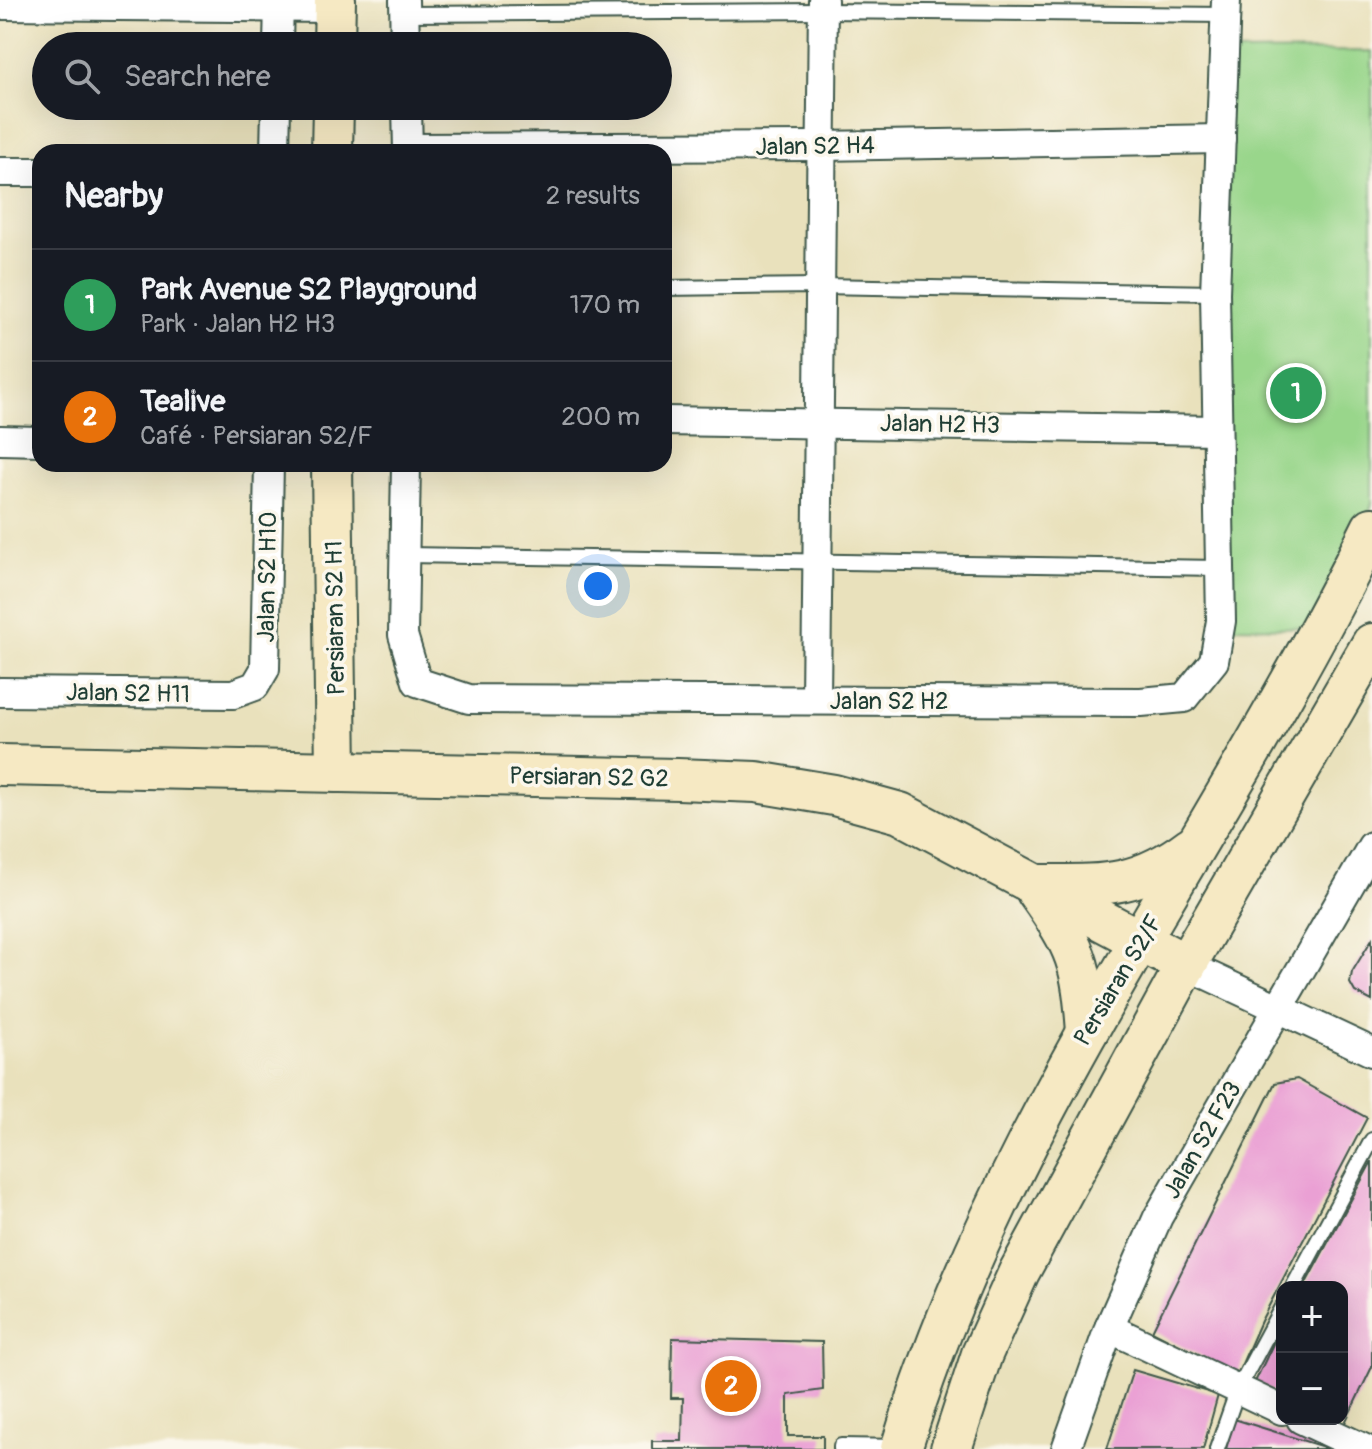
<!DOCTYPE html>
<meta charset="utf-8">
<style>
body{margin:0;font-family:Pangolin,sans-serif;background:#242831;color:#f1f3f6}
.controls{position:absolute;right:24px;bottom:24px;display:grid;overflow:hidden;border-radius:16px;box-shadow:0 8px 32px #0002}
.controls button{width:72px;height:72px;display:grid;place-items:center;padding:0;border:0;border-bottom:2px solid #363941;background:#171b24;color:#f1f3f6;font:40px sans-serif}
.you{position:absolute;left:598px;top:586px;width:28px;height:28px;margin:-20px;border:6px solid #fff;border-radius:50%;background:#1a73e8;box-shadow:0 0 0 12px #1a73e833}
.badge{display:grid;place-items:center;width:52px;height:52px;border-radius:50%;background:#c8321e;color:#fff;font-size:26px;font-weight:700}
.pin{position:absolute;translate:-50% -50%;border:4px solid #fff;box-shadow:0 2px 8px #0006}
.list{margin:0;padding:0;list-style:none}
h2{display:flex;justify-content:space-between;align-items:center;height:104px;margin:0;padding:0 32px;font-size:34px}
h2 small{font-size:26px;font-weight:400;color:#9ea1a6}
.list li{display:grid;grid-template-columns:52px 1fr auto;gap:24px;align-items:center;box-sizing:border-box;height:112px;padding:0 32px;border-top:2px solid #363941}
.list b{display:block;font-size:30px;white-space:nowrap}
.list p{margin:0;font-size:26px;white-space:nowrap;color:#9ea1a6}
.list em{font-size:26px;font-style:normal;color:#9ea1a6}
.icon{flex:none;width:44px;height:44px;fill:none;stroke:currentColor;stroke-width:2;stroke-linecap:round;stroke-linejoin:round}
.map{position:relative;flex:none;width:1372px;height:1449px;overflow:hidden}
.search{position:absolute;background:#171b24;box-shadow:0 8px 32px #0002;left:32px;top:32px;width:640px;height:88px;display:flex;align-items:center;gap:20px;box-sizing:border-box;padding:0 28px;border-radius:44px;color:#9ea1a6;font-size:30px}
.panel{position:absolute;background:#171b24;box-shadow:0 8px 32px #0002;left:32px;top:144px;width:640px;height:328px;border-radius:24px}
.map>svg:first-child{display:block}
.park{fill:#99d68b;stroke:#5c8a60;stroke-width:2}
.building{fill:#eaa0d4}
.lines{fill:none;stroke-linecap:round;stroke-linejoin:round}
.lane-casing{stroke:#3d5648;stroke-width:18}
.street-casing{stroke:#3d5648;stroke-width:32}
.secondary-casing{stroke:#3d5648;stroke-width:44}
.lane{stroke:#fff;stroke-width:14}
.street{stroke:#fff;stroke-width:28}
.secondary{stroke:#f6e9c3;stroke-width:40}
.labels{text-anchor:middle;stroke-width:7;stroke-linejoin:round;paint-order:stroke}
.street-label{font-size:24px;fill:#1f3d34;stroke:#fbf7ec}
</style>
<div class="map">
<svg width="1372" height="1449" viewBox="0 0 1372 1449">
<rect width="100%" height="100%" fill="#fbf7ec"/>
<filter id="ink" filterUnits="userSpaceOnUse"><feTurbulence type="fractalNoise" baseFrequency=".0125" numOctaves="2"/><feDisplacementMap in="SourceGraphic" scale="16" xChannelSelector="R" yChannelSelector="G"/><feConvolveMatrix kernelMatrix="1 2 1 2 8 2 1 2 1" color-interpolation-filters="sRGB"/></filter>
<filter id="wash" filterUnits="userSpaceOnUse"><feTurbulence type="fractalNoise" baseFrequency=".006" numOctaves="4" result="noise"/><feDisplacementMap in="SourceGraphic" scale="32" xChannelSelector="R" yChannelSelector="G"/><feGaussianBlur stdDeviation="1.8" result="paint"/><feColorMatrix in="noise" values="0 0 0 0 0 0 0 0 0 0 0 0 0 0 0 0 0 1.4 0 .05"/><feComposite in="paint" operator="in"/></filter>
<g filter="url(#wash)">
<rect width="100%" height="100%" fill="#e9e1bc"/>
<polygon class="park" points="1372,51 1372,503 1367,521 1312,628 1226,627 1228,52"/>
<g id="blocks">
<g class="building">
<polygon points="1372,939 1372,1001 1355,992 1350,983 1352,972"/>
<polygon points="1297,1079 1367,1118 1261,1321 1237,1375 1152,1331 1275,1083"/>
<polygon points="1372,1161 1372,1367 1342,1429 1323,1419 1342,1419 1342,1287 1304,1287"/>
<polygon points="1282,1325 1282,1397 1255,1382"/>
<polygon points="672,1338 822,1342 823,1390 788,1395 788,1436 823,1436 823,1449 652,1449 652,1441 682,1441 683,1398 671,1398"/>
<polygon points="1133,1370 1218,1395 1203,1449 1107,1449"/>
<polygon points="1234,1419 1327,1448 1327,1449 1226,1449"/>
</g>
</g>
</g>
<g filter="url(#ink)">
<use href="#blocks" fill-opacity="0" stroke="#3d5648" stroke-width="2"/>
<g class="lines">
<g class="lane-casing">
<g id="lane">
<polyline points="404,14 822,11 1226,15"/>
<polyline points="664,288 819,286 1215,293"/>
<polyline points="405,555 1219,568"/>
<polyline points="1293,1287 1372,1140"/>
<polyline points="841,1449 841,1446 901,1447"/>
<polyline points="1217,1449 1238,1389 1282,1307"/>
</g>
</g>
<g class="street-casing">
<g id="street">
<polyline points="404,0 405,46"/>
<polyline points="0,5 335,8"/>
<polyline points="278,46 279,0"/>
<polyline points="407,106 408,152"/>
<polyline points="408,148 820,146 1221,139"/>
<polyline points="275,152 276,106"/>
<polyline points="0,172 40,172"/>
<polyline points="664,421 1216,430"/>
<polyline points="0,440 40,441"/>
<polyline points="406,464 403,635 417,682 469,699 1141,702 1184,698 1214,661 1221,621 1215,293 1226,0"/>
<polyline points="0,692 233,694 255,686 265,669 269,464"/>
<polyline points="816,700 823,0"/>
<polyline points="1186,965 1372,1052"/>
<polyline points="1109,1328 1282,1410"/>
<polyline points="1301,1419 1365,1449"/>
<polyline points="1066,1449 1109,1328 1158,1217 1372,846"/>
</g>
</g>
<g class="secondary-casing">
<g id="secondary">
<polyline points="334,46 335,0"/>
<polyline points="332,152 333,106"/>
<polyline points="332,464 336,772"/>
<polyline points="0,765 678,779 756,782 834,795 900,813 1186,965"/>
<path d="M1037,885C1102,885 1137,888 1191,847"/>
<path d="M1037,892C1077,948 1082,963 1087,1032"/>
<path d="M901,1449C1001,1116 1220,838 1372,528"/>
<polyline points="951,1449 982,1354 1019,1272 1186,965 1372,644"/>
</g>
</g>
<use href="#lane" class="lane"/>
<use href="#street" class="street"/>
<use href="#secondary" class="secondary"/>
</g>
</g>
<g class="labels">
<g class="street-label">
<text transform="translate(815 146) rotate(-1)" y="8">Jalan S2 H4</text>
<text transform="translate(940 424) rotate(1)" y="8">Jalan H2 H3</text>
<text transform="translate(267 577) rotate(-89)" y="8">Jalan S2 H10</text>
<text transform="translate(335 618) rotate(-91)" y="8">Persiaran S2 H1</text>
<text transform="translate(128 693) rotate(1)" y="8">Jalan S2 H11</text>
<text x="889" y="709">Jalan S2 H2</text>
<text transform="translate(589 777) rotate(1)" y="8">Persiaran S2 G2</text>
<text transform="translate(1118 980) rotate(-59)" y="8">Persiaran S2/F</text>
<text transform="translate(1202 1140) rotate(-60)" y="8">Jalan S2 F23</text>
</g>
</g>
</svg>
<div class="controls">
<button>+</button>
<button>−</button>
</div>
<div class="you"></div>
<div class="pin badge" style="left:1296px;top:393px;background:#2e9e5b">1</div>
<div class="pin badge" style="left:731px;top:1386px;background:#e8710a">2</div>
<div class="search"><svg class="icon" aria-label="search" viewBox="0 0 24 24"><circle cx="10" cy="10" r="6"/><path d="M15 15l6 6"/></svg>Search here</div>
<section class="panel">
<h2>Nearby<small>2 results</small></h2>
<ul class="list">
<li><span class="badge" style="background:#2e9e5b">1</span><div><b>Park Avenue S2 Playground</b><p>Park · Jalan H2 H3</p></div><em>170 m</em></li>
<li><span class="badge" style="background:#e8710a">2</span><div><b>Tealive</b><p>Café · Persiaran S2/F</p></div><em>200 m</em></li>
</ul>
</section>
</div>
